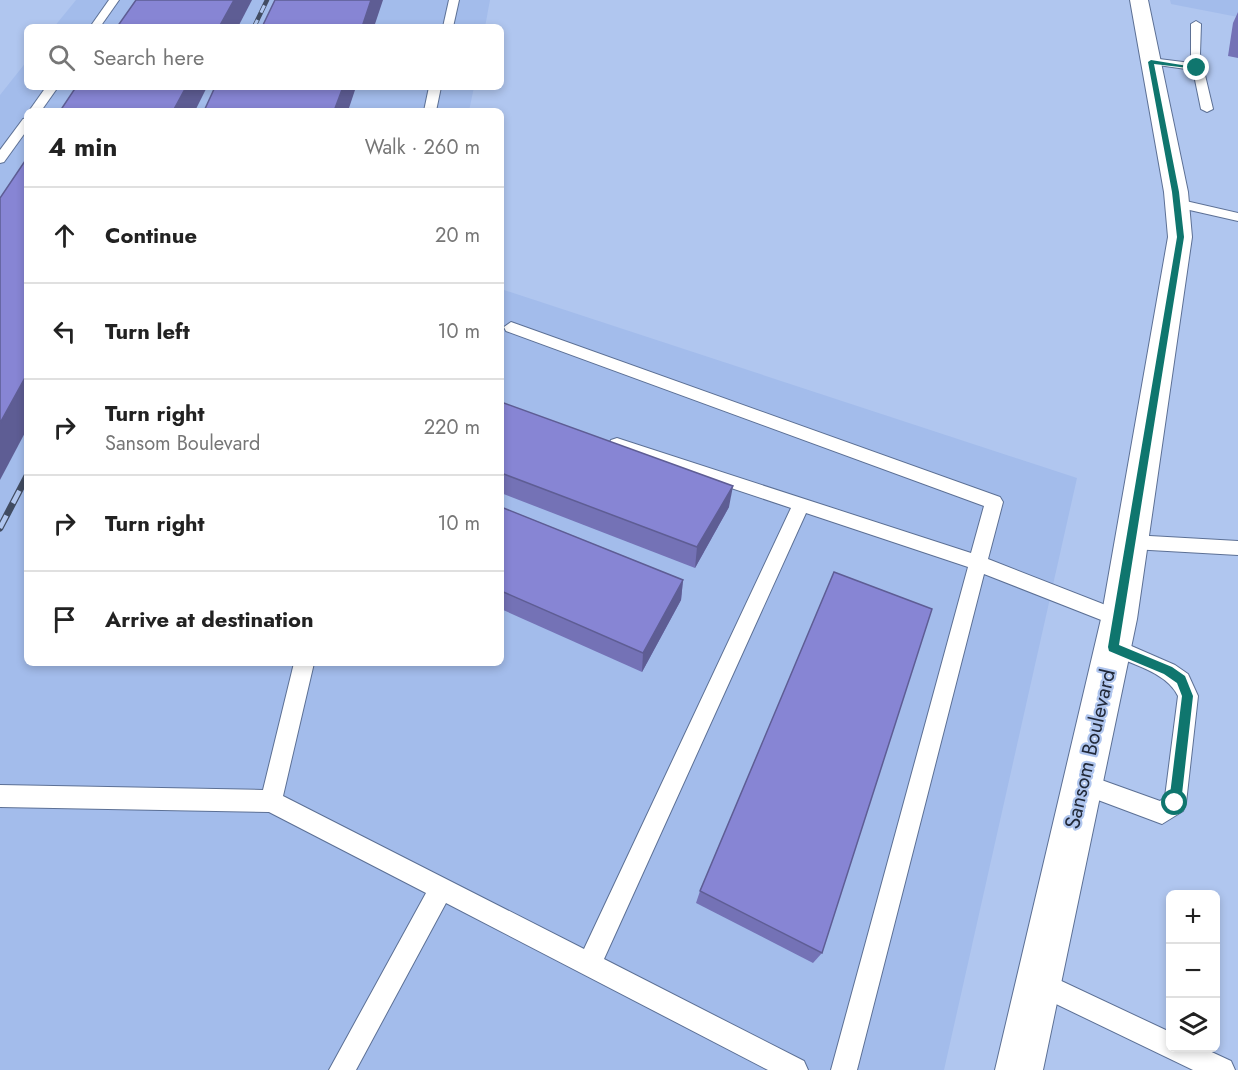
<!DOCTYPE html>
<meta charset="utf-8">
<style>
body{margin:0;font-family:Jost,sans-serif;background:#f6f6f6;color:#222}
.controls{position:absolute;right:18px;bottom:18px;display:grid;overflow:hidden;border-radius:9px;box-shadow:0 3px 9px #0003}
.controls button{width:54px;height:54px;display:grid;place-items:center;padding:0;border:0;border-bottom:2px solid #e0e0e0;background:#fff;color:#222;font:30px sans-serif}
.stop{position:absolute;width:18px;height:18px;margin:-14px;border:4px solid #0f766e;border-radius:50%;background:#fff}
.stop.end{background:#0f766e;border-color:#fff;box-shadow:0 2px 6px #0008}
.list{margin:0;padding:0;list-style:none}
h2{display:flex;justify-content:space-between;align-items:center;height:78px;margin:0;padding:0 24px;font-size:26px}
h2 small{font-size:20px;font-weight:400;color:#767676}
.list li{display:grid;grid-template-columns:39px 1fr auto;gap:18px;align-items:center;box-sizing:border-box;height:96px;padding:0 24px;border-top:2px solid #e0e0e0}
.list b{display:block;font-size:22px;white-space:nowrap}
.list p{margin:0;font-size:20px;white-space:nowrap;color:#767676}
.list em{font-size:20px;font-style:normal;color:#767676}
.icon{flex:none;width:33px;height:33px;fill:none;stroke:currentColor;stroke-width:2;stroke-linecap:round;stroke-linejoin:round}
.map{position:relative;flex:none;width:1238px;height:1070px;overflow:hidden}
.search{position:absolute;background:#fff;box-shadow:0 3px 9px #0003;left:24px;top:24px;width:480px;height:66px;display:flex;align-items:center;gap:15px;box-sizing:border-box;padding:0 21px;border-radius:9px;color:#767676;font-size:22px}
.panel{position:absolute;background:#fff;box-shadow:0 3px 9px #0003;left:24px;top:108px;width:480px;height:558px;border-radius:9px}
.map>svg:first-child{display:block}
.built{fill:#a3bceb}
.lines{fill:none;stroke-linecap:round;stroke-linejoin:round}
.lane-casing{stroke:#5c7095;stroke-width:2}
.street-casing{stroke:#5c7095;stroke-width:2}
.lane{fill:#fff;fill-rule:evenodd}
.street{fill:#fff;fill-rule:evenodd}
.rail-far1-casing{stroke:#414c62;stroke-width:4.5}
.rail-casing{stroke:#414c62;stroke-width:7}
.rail-far1{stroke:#b0c6ef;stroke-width:3;stroke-dasharray:8;stroke-linecap:butt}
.rail{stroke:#b0c6ef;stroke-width:4.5;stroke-dasharray:14;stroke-linecap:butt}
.wall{fill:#7472b6}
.shaded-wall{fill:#5e5d94}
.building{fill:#8785d4;stroke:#5e5d94;stroke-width:1.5}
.route{fill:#0f766e}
.labels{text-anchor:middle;stroke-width:4.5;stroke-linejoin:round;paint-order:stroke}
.street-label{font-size:21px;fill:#222a3a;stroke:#b0c6ef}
</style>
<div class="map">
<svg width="1238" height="1070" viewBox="0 0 1238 1070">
<rect width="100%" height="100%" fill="#b0c6ef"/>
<g class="built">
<polygon points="76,0 490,0 485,27 54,27"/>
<polygon points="1170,0 1238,0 1238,17 1171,4"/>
<polygon points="27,61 27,87 474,87 469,111 27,111 27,663 501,663 501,289 1077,478 944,1070 0,1070 0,95"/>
</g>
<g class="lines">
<g class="lane-casing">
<g id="lane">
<polygon points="109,0 119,0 100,27 90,27"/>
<polygon points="449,0 459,0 453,27 443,27"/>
<polygon points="1196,21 1201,24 1200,54 1213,109 1207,112 1201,109 1193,70 1151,64 1146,61 1151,58 1191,63 1191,24"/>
<polygon points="46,87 58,87 41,111 29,111"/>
<polygon points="429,87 441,87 436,111 424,111"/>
<polygon points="27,118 27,130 4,162 0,163 0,150 23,119"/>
<polygon points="1177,199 1238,213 1238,221 1172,206 1170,203"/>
<polygon points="511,322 1000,497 1003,502 988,559 1126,613 1129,619 1126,625 1119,627 984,574 857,1070 831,1070 968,567 806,513 604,959 804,1061 808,1070 768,1070 446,903 356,1070 329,1070 426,893 269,812 0,807 0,785 263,790 294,663 314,663 283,796 584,949 791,508 611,448 609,444 611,440 617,438 623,440 971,553 984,506 506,331 504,327"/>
<polygon points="1132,535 1238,541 1238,555 1132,549 1126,547 1123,542 1126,537"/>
<path d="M1113,638L1175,665L1188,674L1198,696L1186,803L1183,811L1162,824L1074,791L1071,784L1074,777L1082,773L1160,801L1165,797L1178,696C1167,672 1129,663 1106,653L1103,647L1106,641Z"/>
<polygon points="1038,970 1170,1032 1170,1048 1203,1048 1231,1061 1235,1070 1193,1070 1029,991 1026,982 1029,973"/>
</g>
</g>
<g class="street-casing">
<polygon id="street" points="1130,0 1148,0 1188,192 1192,237 1137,619 1043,1070 995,1070 1101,619 1168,237 1164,192"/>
</g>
<use href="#lane" class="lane"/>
<use href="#street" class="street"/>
<g class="rail-far1-casing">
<polyline id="rail-far1" points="254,27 267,0"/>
</g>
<g class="rail-casing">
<polyline id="rail" points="0,528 27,476"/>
</g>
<use href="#rail-far1" class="rail-far1"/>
<use href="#rail" class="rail"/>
</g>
<g class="wall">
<polygon points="1238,12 1238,58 1228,56 1233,23"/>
<polygon points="501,402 729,507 695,568 501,493"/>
<polygon points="501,507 683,580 681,600 642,672 501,609"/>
<polygon points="700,891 822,953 813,963 696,903"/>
</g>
<g class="shaded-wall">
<polygon points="234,0 252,0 238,27 219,27"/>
<polygon points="371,0 383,0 374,27 362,27"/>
<polygon points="186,87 207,87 195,111 173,111"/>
<polygon points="343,87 356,87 348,111 334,111"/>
<polygon points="27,374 27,429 0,480 0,423"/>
<polygon points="733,486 729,507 695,568 697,547"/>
<polygon points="683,580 681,600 642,672 643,653"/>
</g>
<g class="building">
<polygon points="136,0 234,0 219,27 117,27"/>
<polygon points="275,0 371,0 362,27 262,27"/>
<polygon points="76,87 186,87 173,111 60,111"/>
<polygon points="215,87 343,87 334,111 204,111"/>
<polygon points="27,158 27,374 0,423 0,198"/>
<polygon points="501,402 733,486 697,547 501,473"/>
<polygon points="501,507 683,580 643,653 501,591"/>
<polygon points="834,572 932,609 822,953 700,891"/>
</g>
<polygon class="route" points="1151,60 1200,68 1197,69 1154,64 1179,192 1184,237 1119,645 1172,667 1185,676 1193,696 1181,803 1175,809 1169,803 1182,696 1177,683 1164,674 1109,651 1108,647 1177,237 1172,192 1148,62"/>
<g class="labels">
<g class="street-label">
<text transform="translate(1090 749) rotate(-77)" y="7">Sansom Boulevard</text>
</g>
</g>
</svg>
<div class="controls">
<button>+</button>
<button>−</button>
<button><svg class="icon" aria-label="layers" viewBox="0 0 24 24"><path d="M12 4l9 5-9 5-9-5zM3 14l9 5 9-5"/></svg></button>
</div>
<div class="stop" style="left:1175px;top:803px"></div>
<div class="stop end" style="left:1197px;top:68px"></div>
<div class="search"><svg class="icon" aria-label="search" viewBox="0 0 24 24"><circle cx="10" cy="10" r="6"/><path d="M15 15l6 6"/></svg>Search here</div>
<section class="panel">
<h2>4 min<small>Walk · 260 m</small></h2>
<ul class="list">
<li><svg class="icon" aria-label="ahead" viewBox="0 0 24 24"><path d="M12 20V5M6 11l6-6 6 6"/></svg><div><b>Continue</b></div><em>20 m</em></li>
<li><svg class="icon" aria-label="left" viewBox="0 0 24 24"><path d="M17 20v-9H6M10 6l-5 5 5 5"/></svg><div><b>Turn left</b></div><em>10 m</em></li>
<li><svg class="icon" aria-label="right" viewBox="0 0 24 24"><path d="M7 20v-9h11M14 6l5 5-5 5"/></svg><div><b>Turn right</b><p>Sansom Boulevard</p></div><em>220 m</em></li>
<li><svg class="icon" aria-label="right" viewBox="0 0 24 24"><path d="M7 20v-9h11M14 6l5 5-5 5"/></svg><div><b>Turn right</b></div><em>10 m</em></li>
<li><svg class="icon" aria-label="arrive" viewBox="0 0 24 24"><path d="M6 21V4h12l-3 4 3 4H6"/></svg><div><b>Arrive at destination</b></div></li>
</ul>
</section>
</div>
